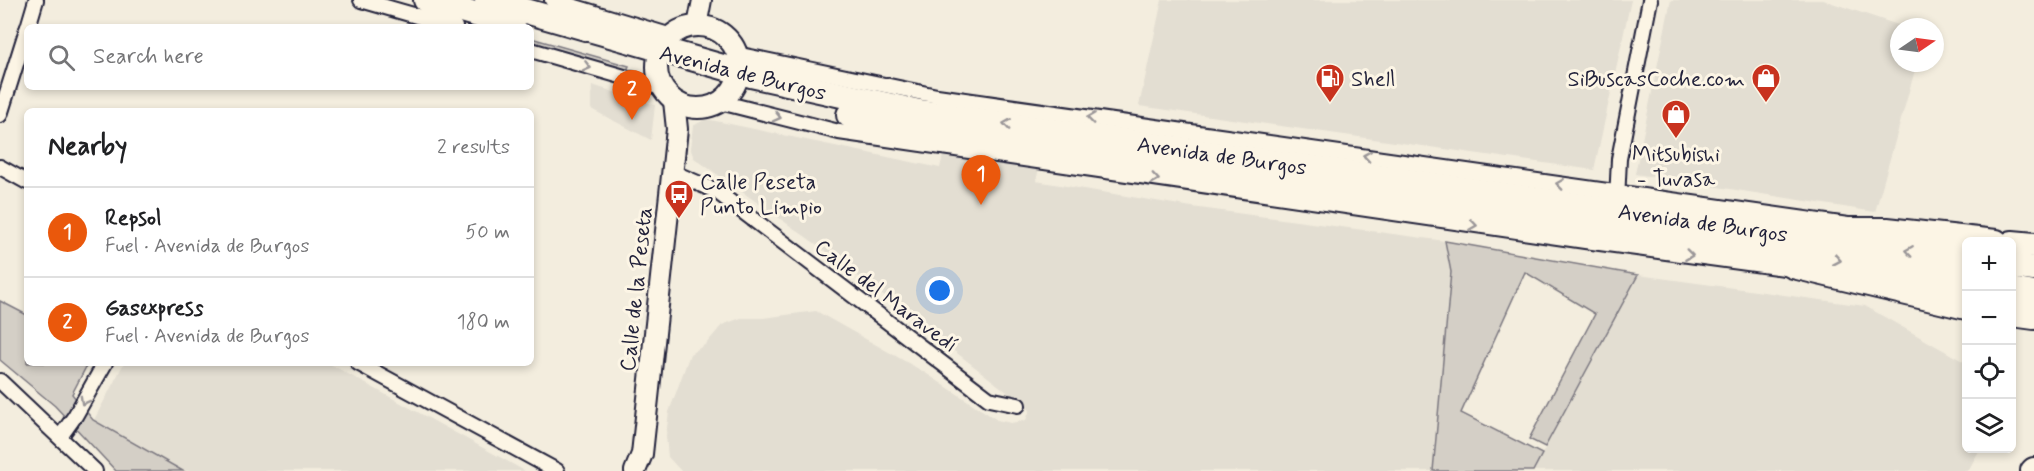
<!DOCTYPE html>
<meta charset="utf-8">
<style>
body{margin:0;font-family:Mynerve,sans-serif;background:#f2f2f2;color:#202124}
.controls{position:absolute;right:18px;bottom:18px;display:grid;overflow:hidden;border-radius:9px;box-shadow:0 3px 9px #0003}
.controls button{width:54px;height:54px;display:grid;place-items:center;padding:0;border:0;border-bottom:2px solid #e0e0e0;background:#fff;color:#202124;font:30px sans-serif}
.compass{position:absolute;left:1890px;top:18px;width:54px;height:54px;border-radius:50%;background:#fff;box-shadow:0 3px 9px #0003;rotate:77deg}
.you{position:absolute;left:940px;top:291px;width:21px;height:21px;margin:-15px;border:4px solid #fff;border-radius:50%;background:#1a73e8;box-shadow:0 0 0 9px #1a73e833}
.badge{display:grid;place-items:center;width:39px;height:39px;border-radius:50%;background:#ea580c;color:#fff;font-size:20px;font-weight:700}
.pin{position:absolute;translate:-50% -50px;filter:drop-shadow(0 2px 3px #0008)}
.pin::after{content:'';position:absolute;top:32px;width:21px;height:18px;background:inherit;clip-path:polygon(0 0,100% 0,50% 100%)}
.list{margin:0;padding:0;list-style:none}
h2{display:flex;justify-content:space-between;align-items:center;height:78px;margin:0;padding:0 24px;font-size:26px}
h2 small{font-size:20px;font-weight:400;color:#757577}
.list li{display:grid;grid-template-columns:39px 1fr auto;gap:18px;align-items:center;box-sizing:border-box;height:90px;padding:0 24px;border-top:2px solid #e0e0e0}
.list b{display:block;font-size:22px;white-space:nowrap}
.list p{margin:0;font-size:20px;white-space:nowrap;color:#757577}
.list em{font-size:20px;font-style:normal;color:#757577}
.icon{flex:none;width:33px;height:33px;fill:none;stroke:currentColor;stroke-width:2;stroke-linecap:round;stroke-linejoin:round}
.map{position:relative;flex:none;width:2034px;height:471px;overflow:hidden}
.search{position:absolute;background:#fff;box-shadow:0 3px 9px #0003;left:24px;top:24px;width:510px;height:66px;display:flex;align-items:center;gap:15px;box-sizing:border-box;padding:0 21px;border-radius:9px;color:#757577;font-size:22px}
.panel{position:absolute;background:#fff;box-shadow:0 3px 9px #0003;left:24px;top:108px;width:510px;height:258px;border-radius:9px}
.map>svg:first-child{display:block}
.built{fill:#e3ded2}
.green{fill:#d4cfc6;stroke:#7b7880;stroke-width:1.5}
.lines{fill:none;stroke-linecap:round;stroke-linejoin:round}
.minor-casing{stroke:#22223b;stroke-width:18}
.tertiary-casing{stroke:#22223b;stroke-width:22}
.secondary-casing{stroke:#22223b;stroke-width:24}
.trunk-casing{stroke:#22223b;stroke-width:28}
.minor{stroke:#fcf5e5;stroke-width:14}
.tertiary{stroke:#fcf5e5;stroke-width:18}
.secondary{stroke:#fcf5e5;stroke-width:20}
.trunk{stroke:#fcf5e5;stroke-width:24}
.oneway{stroke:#9a9698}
.labels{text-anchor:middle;stroke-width:6;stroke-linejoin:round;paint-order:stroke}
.street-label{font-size:22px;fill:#22223b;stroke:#fcf5e5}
.poi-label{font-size:22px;fill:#22223b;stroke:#fcf5e5;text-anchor:start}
</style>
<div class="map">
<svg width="2034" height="471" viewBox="0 0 2034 471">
<rect width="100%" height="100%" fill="#f3edde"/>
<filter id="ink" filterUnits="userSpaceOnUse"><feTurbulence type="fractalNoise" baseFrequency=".0167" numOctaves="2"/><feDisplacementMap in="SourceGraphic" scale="12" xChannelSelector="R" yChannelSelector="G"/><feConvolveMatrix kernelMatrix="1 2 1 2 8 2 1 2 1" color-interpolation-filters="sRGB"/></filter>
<g filter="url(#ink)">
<g class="built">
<polygon points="1162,0 1631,0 1594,170 1139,106"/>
<polygon points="1671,0 1823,0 1904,27 1899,27 1899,63 1917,63 1875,212 1635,174"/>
<polygon points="592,85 655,105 651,140 591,109"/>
<polygon points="706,119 940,168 944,151 1040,164 1036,181 1192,207 1445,241 1451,272 1433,471 681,471 668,457 666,436 669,412 690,354 706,344 722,325 741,318 763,318 816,311 924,372 997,420 1011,423 1026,420 1030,410 823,249 694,158 690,148 693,126"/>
<polygon points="1638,275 1865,306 1966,363 1966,448 1980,449 1968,471 1533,471"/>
<polygon points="124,363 328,363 525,471 183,471 94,420"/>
</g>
<g class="green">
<polygon points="531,38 629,66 626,73 531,43"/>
<polygon points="1445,241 1638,275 1545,447 1529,439 1595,314 1525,272 1461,413 1542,454 1533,471 1433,471 1451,272"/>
<polygon points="0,301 27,315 27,363 88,363 72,394 93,420 183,471 116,471 55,406 0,360"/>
</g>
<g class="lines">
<g class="minor-casing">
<g id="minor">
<polyline points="361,0 455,27"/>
<polyline points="552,0 672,36"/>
<polyline points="28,27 36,0"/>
<polyline points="531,50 662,88"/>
<polyline points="736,54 937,96 1855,226"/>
<polyline points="720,102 839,132 1585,241 1799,270"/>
<polyline points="0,115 27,29"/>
<polyline points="0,167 27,182"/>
<polyline points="672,172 716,191 989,399 1018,405"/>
<polyline points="1617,200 1619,159 1650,0"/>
<polyline points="358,363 557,471"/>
<polyline points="0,381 95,471"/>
<polyline points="60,437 75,416 105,363"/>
</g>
</g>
<g class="tertiary-casing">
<polyline id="tertiary" points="697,26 702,0"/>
</g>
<g class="secondary-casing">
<g id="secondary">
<circle cx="698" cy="67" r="41"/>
<polyline points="635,471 642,454 677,129 674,101"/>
</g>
</g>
<g class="trunk-casing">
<g id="trunk">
<polyline points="426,0 513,25"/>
<polyline points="487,0 751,75 919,112 1966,260"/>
<polyline points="849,115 924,130 1816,256 1966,283"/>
<polyline points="1846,230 1887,230 1996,242"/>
<polyline points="2012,243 2034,245"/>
<polyline points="1793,266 1966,307"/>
<polyline points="2012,266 2034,269"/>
<polyline points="2012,290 2034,294"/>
<polyline points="2012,314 2034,317"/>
<polyline points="2033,471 2034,470"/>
</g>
</g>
<use href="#minor" class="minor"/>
<use href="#tertiary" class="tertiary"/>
<use href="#secondary" class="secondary"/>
<use href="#trunk" class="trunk"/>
</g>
<defs><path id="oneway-chevron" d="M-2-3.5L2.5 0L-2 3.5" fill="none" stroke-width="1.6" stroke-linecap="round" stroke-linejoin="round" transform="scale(1.5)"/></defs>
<g class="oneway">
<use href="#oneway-chevron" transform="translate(587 67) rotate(14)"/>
<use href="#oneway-chevron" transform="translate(777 117) rotate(14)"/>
<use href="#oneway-chevron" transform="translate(1091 118) rotate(-172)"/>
<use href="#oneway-chevron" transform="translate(1007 124) rotate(-172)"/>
<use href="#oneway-chevron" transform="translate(1367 156) rotate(-171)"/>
<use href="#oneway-chevron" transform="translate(1155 179) rotate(8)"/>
<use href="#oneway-chevron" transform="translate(1560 184) rotate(-172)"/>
<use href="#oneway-chevron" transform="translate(1473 225) rotate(8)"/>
<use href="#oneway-chevron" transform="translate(1909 251) rotate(-172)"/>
<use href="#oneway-chevron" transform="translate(1689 255) rotate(7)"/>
<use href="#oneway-chevron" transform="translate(1837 260) rotate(10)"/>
<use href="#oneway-chevron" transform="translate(84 401) rotate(119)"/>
</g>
</g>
<defs>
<g id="fuel-pin" transform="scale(1.5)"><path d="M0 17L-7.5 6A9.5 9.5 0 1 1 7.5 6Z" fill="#c8321e" stroke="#fcf5e5"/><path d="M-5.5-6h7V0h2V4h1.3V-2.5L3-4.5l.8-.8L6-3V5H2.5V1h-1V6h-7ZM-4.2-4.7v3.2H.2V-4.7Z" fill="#fff"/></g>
<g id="shop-pin" transform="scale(1.5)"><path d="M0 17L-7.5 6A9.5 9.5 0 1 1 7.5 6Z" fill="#c8321e" stroke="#fcf5e5"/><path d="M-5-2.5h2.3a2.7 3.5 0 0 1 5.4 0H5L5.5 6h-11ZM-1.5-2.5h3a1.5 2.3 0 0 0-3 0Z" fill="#fff"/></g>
<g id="bus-pin" transform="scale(1.5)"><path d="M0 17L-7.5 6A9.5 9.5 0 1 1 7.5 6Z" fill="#c8321e" stroke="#fcf5e5"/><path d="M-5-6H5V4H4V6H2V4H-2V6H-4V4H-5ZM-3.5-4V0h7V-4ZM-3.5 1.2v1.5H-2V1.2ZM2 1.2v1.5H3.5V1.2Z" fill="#fff"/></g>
</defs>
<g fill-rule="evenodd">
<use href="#fuel-pin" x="1330" y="78"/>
<use href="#shop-pin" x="1766" y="78"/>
<use href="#shop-pin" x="1676" y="114"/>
<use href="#bus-pin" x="679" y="194"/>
</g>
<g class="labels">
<g class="street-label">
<text transform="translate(743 72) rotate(14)" y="8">Avenida de Burgos</text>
<text transform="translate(1222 155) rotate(8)" y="8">Avenida de Burgos</text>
<text transform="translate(1703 222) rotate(8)" y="8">Avenida de Burgos</text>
<text transform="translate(635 289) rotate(-84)" y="8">Calle de la Peseta</text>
<text transform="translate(887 295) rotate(37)" y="8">Calle del Maravedí</text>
</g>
<g class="poi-label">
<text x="1351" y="86">Shell</text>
<text x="1745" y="86" text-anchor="end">SiBuscasCoche.com</text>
<text x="1676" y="161" text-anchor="middle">Mitsubishi<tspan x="1676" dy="25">- Tuvasa</tspan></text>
<text x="700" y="189">Calle Peseta<tspan x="700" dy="25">Punto Limpio</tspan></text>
</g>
</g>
</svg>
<div class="controls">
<button>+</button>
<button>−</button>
<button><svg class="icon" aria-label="locate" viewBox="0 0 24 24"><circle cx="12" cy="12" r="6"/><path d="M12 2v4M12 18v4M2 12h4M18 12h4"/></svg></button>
<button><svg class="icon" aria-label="layers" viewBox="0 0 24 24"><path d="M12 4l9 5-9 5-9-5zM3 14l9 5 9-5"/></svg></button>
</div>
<svg class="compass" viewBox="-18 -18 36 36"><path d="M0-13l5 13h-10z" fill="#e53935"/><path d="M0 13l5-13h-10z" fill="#757577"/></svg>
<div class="you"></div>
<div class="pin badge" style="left:981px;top:205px">1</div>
<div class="pin badge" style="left:632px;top:120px">2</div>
<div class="search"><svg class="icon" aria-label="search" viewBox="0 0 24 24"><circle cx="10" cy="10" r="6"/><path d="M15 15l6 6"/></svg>Search here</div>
<section class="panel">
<h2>Nearby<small>2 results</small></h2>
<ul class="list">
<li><span class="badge">1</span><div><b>Repsol</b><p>Fuel · Avenida de Burgos</p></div><em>50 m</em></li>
<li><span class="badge">2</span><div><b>Gasexpress</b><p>Fuel · Avenida de Burgos</p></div><em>180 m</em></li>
</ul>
</section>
</div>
